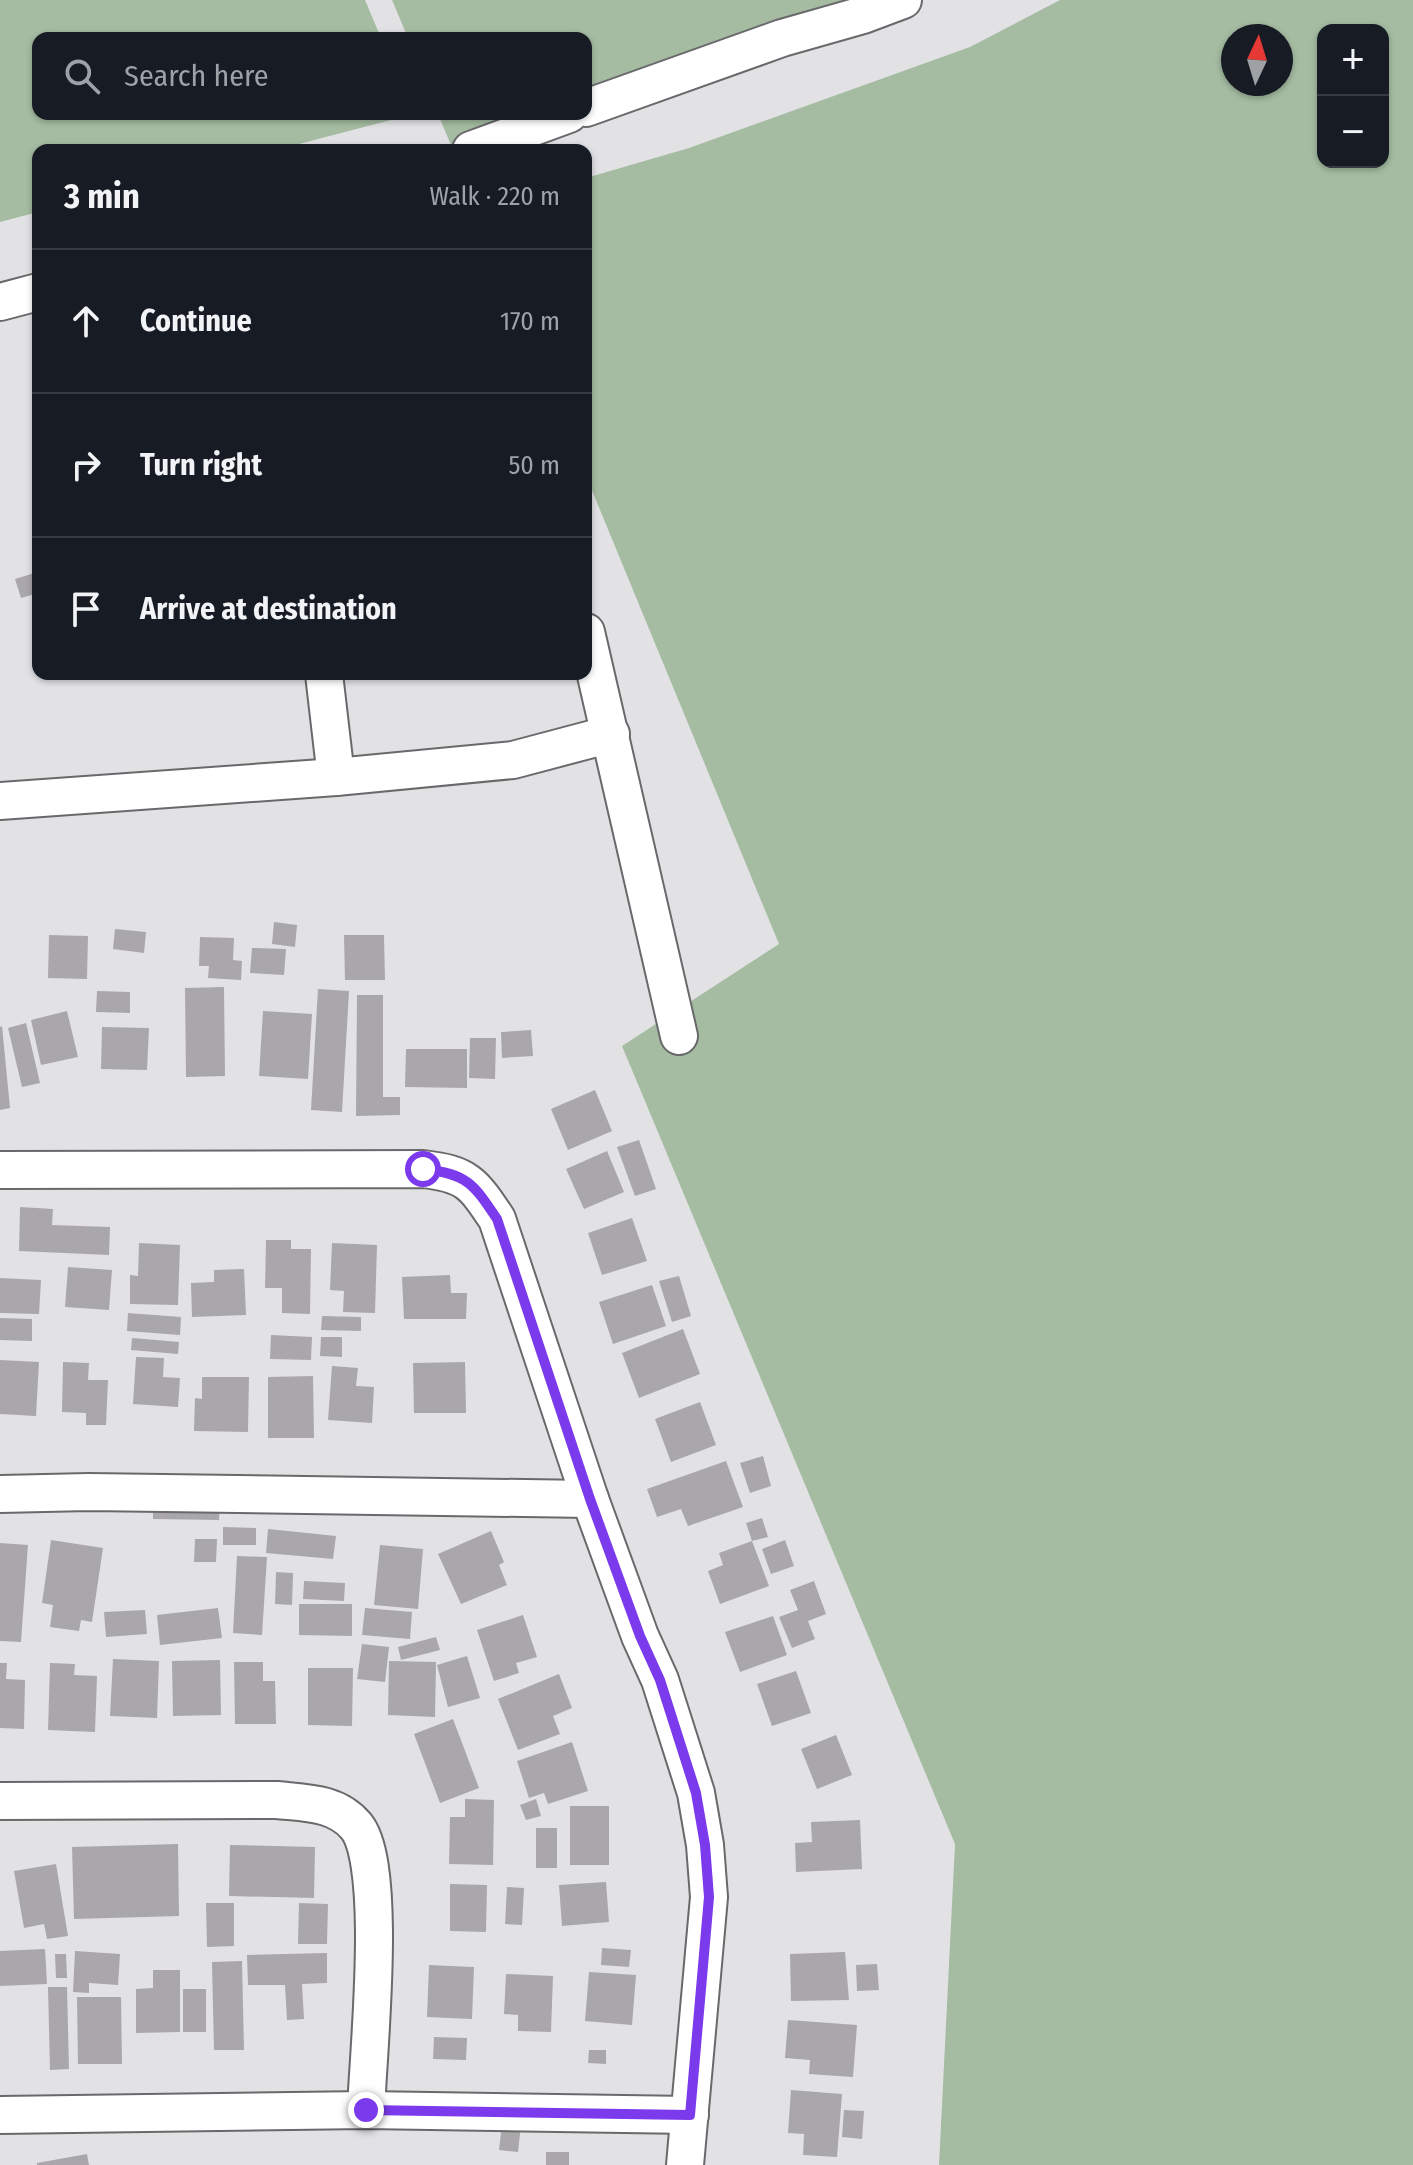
<!DOCTYPE html>
<meta charset="utf-8">
<style>
body{margin:0;font-family:"Fira Sans Condensed",sans-serif;background:#20242c;color:#f1f3f6}
.controls{position:absolute;right:24px;top:24px;display:grid;overflow:hidden;border-radius:16px;box-shadow:0 2px 6px #0004}
.controls button{width:72px;height:72px;display:grid;place-items:center;padding:0;border:0;border-bottom:2px solid #363941;background:#171b24;color:#f1f3f6;font:40px sans-serif}
.compass{position:absolute;left:1221px;top:24px;width:72px;height:72px;border-radius:50%;background:#171b24;box-shadow:0 2px 6px #0004;rotate:4deg}
.stop{position:absolute;width:24px;height:24px;margin:-18px;border:6px solid #7c3aed;border-radius:50%;background:#fff}
.stop.end{background:#7c3aed;border-color:#fff;box-shadow:0 2px 8px #0008}
.list{margin:0;padding:0;list-style:none}
h2{display:flex;justify-content:space-between;align-items:center;height:104px;margin:0;padding:0 32px;font-size:34px}
h2 small{font-size:26px;font-weight:400;color:#9ea1a6}
.list li{display:grid;grid-template-columns:52px 1fr auto;gap:24px;align-items:center;box-sizing:border-box;height:144px;padding:0 32px;border-top:2px solid #363941}
.list b{display:block;font-size:30px;white-space:nowrap}
.list em{font-size:26px;font-style:normal;color:#9ea1a6}
.icon{flex:none;width:44px;height:44px;fill:none;stroke:currentColor;stroke-width:2;stroke-linecap:round;stroke-linejoin:round}
.map{position:relative;flex:none;width:1413px;height:2165px;overflow:hidden}
.search{position:absolute;background:#171b24;box-shadow:0 2px 6px #0004;left:32px;top:32px;width:560px;height:88px;display:flex;align-items:center;gap:20px;box-sizing:border-box;padding:0 28px;border-radius:16px;color:#9ea1a6;font-size:30px}
.panel{position:absolute;background:#171b24;box-shadow:0 2px 6px #0004;left:32px;top:144px;width:560px;height:536px;border-radius:16px}
.map>svg:first-child{display:block}
.green{fill:#a5bca2;fill-rule:evenodd}
.building{fill:#a9a7a9}
.lines{fill:none;stroke-linecap:round;stroke-linejoin:round}
.street-casing{stroke:#69696c;stroke-width:40}
.street{stroke:#fff;stroke-width:36}
.route{stroke:#7c3aed;stroke-width:10}
</style>
<div class="map">
<svg width="1413" height="2165" viewBox="0 0 1413 2165">
<rect width="100%" height="100%" fill="#e2e2e5"/>
<g class="green">
<polygon points="0,0 365,0 381,38 38,38 38,114 414,114 276,150 38,150 38,212 0,222"/>
<polygon points="392,0 911,0 667,93 455,150 453,150 438,114 586,114 586,38 408,38"/>
<path d="M1060,0H1413V2165H939L955,1844L622,1046L779,944L586,476V178L689,148L970,47ZM1323,30H1383V162H1323ZM1233,36H1281V84H1233Z"/>
</g>
<g class="building">
<polygon points="38,572 38,593 21,598 15,579"/>
<polygon points="274,922 297,925 295,947 272,944"/>
<polygon points="115,929 146,932 144,953 113,949"/>
<polygon points="49,935 88,936 87,979 48,978"/>
<polygon points="344,935 384,935 385,980 345,980"/>
<polygon points="200,937 234,938 233,960 242,961 241,980 208,978 209,966 199,966"/>
<polygon points="252,948 286,949 284,975 250,973"/>
<polygon points="224,987 225,1076 186,1077 185,988"/>
<polygon points="318,989 349,991 342,1112 311,1110"/>
<polygon points="97,991 130,992 130,1013 96,1012"/>
<polygon points="357,995 383,995 383,1097 400,1097 400,1115 356,1116"/>
<polygon points="67,1011 78,1057 41,1065 31,1020"/>
<polygon points="263,1011 312,1014 308,1079 259,1076"/>
<polygon points="26,1023 40,1083 22,1087 8,1028"/>
<polygon points="2,1026 10,1108 0,1110 0,1027"/>
<polygon points="102,1027 149,1028 147,1070 101,1069"/>
<polygon points="531,1030 533,1056 502,1058 501,1032"/>
<polygon points="470,1038 496,1038 495,1079 469,1078"/>
<polygon points="406,1049 467,1049 467,1088 405,1087"/>
<polygon points="595,1090 612,1131 568,1150 551,1109"/>
<polygon points="639,1140 656,1189 635,1196 617,1147"/>
<polygon points="607,1151 624,1192 584,1209 566,1169"/>
<polygon points="20,1207 53,1209 52,1225 110,1227 109,1255 19,1251"/>
<polygon points="632,1218 647,1261 602,1275 588,1233"/>
<polygon points="266,1240 291,1240 291,1249 311,1249 310,1314 282,1313 282,1288 265,1288"/>
<polygon points="139,1243 180,1245 178,1305 130,1304 130,1275 138,1276"/>
<polygon points="332,1243 377,1245 375,1313 343,1312 344,1291 330,1290"/>
<polygon points="68,1267 112,1270 109,1310 65,1307"/>
<polygon points="244,1269 246,1315 192,1317 191,1283 214,1282 214,1270"/>
<polygon points="450,1275 451,1293 467,1293 466,1319 404,1319 402,1277"/>
<polygon points="679,1276 691,1316 672,1322 659,1281"/>
<polygon points="0,1278 41,1280 39,1314 0,1313"/>
<polygon points="652,1285 666,1326 613,1344 599,1302"/>
<polygon points="128,1313 181,1317 180,1335 127,1331"/>
<polygon points="322,1316 361,1317 361,1331 321,1330"/>
<polygon points="0,1318 32,1319 32,1341 0,1340"/>
<polygon points="683,1329 700,1374 639,1398 622,1353"/>
<polygon points="271,1335 312,1337 311,1360 270,1359"/>
<polygon points="321,1337 342,1337 342,1357 320,1356"/>
<polygon points="132,1338 179,1342 178,1354 131,1350"/>
<polygon points="136,1357 164,1358 163,1377 180,1378 178,1407 133,1404"/>
<polygon points="0,1360 39,1362 36,1416 0,1414"/>
<polygon points="63,1362 89,1363 88,1380 108,1380 106,1425 86,1425 86,1413 62,1412"/>
<polygon points="465,1362 466,1413 414,1413 413,1363"/>
<polygon points="332,1366 358,1368 356,1386 374,1387 372,1423 328,1420"/>
<polygon points="313,1376 314,1438 268,1438 268,1377"/>
<polygon points="202,1377 249,1377 248,1432 194,1431 195,1398 202,1399"/>
<polygon points="700,1402 716,1445 671,1462 655,1419"/>
<polygon points="763,1456 771,1486 750,1493 740,1463"/>
<polygon points="726,1461 743,1507 688,1526 681,1509 657,1517 647,1489"/>
<polygon points="153,1502 220,1504 219,1520 153,1519"/>
<polygon points="762,1518 768,1537 752,1541 746,1523"/>
<polygon points="223,1527 256,1528 256,1545 223,1545"/>
<polygon points="268,1529 336,1536 333,1559 266,1553"/>
<polygon points="491,1531 504,1562 499,1565 507,1585 461,1604 438,1554"/>
<polygon points="195,1539 217,1539 216,1562 194,1562"/>
<polygon points="51,1540 103,1548 92,1622 81,1620 79,1631 50,1627 53,1605 42,1603"/>
<polygon points="785,1540 794,1566 771,1574 762,1549"/>
<polygon points="752,1541 769,1586 720,1604 708,1571 723,1565 719,1553"/>
<polygon points="0,1543 28,1545 21,1642 0,1641"/>
<polygon points="380,1545 423,1549 418,1609 374,1605"/>
<polygon points="237,1556 267,1557 262,1635 233,1633"/>
<polygon points="276,1572 293,1573 292,1605 275,1604"/>
<polygon points="304,1581 345,1583 344,1601 303,1599"/>
<polygon points="814,1581 826,1614 808,1621 815,1639 792,1648 779,1617 798,1610 790,1590"/>
<polygon points="299,1604 352,1604 352,1636 299,1635"/>
<polygon points="218,1608 222,1638 160,1645 157,1615"/>
<polygon points="365,1608 412,1612 410,1639 362,1635"/>
<polygon points="145,1610 147,1634 106,1637 104,1612"/>
<polygon points="523,1615 537,1657 516,1663 519,1673 494,1681 477,1630"/>
<polygon points="773,1616 787,1655 740,1672 725,1632"/>
<polygon points="436,1637 440,1650 401,1660 398,1647"/>
<polygon points="362,1644 389,1647 385,1682 357,1679"/>
<polygon points="467,1656 480,1698 448,1707 437,1665"/>
<polygon points="113,1659 159,1661 157,1718 110,1716"/>
<polygon points="220,1660 221,1715 173,1716 172,1661"/>
<polygon points="389,1661 436,1662 435,1717 388,1715"/>
<polygon points="234,1662 263,1662 263,1681 275,1681 276,1724 235,1724"/>
<polygon points="0,1663 7,1663 6,1679 25,1680 24,1729 0,1728"/>
<polygon points="50,1663 75,1664 74,1675 97,1676 95,1732 48,1730"/>
<polygon points="308,1668 353,1668 352,1726 308,1725"/>
<polygon points="796,1671 811,1713 772,1726 757,1684"/>
<polygon points="559,1674 572,1708 553,1716 560,1734 518,1750 498,1699"/>
<polygon points="453,1719 479,1788 440,1803 414,1734"/>
<polygon points="836,1735 852,1775 817,1789 801,1749"/>
<polygon points="572,1742 588,1791 548,1804 544,1793 529,1798 517,1761"/>
<polygon points="465,1799 494,1800 493,1865 449,1864 450,1817 465,1817"/>
<polygon points="536,1799 541,1816 526,1820 520,1805"/>
<rect x="570" y="1806" width="39" height="59"/>
<polygon points="860,1820 862,1869 796,1872 795,1843 812,1842 811,1822"/>
<rect x="536" y="1828" width="21" height="40"/>
<polygon points="178,1844 179,1916 74,1919 72,1847"/>
<polygon points="230,1845 315,1847 314,1898 229,1896"/>
<polygon points="56,1864 68,1936 47,1939 44,1924 24,1928 14,1871"/>
<polygon points="606,1882 609,1922 562,1926 559,1885"/>
<polygon points="450,1884 487,1885 486,1932 450,1931"/>
<polygon points="507,1887 524,1888 522,1925 505,1924"/>
<polygon points="206,1903 234,1903 234,1946 207,1947"/>
<polygon points="299,1903 328,1904 327,1944 298,1944"/>
<polygon points="602,1948 631,1950 629,1967 601,1965"/>
<polygon points="45,1949 47,1984 0,1986 0,1951"/>
<polygon points="75,1951 120,1954 118,1985 89,1983 89,1993 73,1992"/>
<polygon points="845,1952 849,2000 791,2001 790,1954"/>
<polygon points="327,1953 327,1983 302,1984 304,2019 287,2020 285,1985 248,1985 247,1955"/>
<polygon points="55,1954 66,1954 67,1978 56,1978"/>
<polygon points="242,1961 244,2050 214,2050 212,1962"/>
<polygon points="877,1964 879,1990 857,1991 856,1965"/>
<polygon points="429,1965 474,1967 472,2019 427,2017"/>
<polygon points="153,1970 180,1970 180,2032 136,2033 136,1989 153,1988"/>
<polygon points="589,1972 636,1975 632,2025 585,2021"/>
<polygon points="506,1974 553,1976 551,2032 518,2031 518,2015 504,2014"/>
<polygon points="48,1987 67,1987 69,2069 50,2070"/>
<rect x="183" y="1989" width="23" height="43"/>
<polygon points="77,1997 121,1997 122,2064 78,2064"/>
<polygon points="788,2020 857,2025 853,2077 809,2074 810,2060 785,2058"/>
<polygon points="434,2037 467,2038 466,2060 433,2059"/>
<polygon points="589,2050 606,2050 606,2064 588,2063"/>
<polygon points="791,2090 842,2094 837,2157 803,2155 804,2134 788,2133"/>
<polygon points="844,2110 864,2111 862,2139 842,2137"/>
<polygon points="502,2124 521,2125 518,2152 499,2150"/>
<rect x="546" y="2152" width="23" height="13"/>
<polygon points="87,2154 89,2165 37,2165 37,2163"/>
</g>
<g class="lines">
<g class="street-casing">
<g id="street">
<polyline points="586,108 782,38 863,15 903,0"/>
<polyline points="471,150 569,114"/>
<polyline points="0,302 38,292"/>
<polyline points="586,632 679,1036"/>
<polyline points="324,674 336,777"/>
<polyline points="0,801 336,777 513,760 611,734"/>
<path d="M0,1170L423,1169C467,1174 473,1183 497,1219L590,1499L640,1636L660,1680L696,1793L705,1845L709,1897L685,2165"/>
<polyline points="0,1494 89,1492 590,1499"/>
<path d="M0,1801L277,1800C305,1803 336,1802 356,1826C388,1864 368,2054 366,2110"/>
<polyline points="0,2115 366,2110 690,2115"/>
</g>
</g>
<use href="#street" class="street"/>
</g>
<g class="lines">
<path class="route" d="M366,2110L690,2115L709,1897L705,1845L696,1793L660,1680L640,1636L590,1499L497,1219C473,1183 467,1174 423,1169"/>
</g>
</svg>
<div class="controls">
<button>+</button>
<button>−</button>
</div>
<svg class="compass" viewBox="-18 -18 36 36"><path d="M0-13l5 13h-10z" fill="#e53935"/><path d="M0 13l5-13h-10z" fill="#9ea1a6"/></svg>
<div class="stop" style="left:423px;top:1169px"></div>
<div class="stop end" style="left:366px;top:2110px"></div>
<div class="search"><svg class="icon" aria-label="search" viewBox="0 0 24 24"><circle cx="10" cy="10" r="6"/><path d="M15 15l6 6"/></svg>Search here</div>
<section class="panel">
<h2>3 min<small>Walk · 220 m</small></h2>
<ul class="list">
<li><svg class="icon" aria-label="ahead" viewBox="0 0 24 24"><path d="M12 20V5M6 11l6-6 6 6"/></svg><div><b>Continue</b></div><em>170 m</em></li>
<li><svg class="icon" aria-label="right" viewBox="0 0 24 24"><path d="M7 20v-9h11M14 6l5 5-5 5"/></svg><div><b>Turn right</b></div><em>50 m</em></li>
<li><svg class="icon" aria-label="arrive" viewBox="0 0 24 24"><path d="M6 21V4h12l-3 4 3 4H6"/></svg><div><b>Arrive at destination</b></div></li>
</ul>
</section>
</div>
